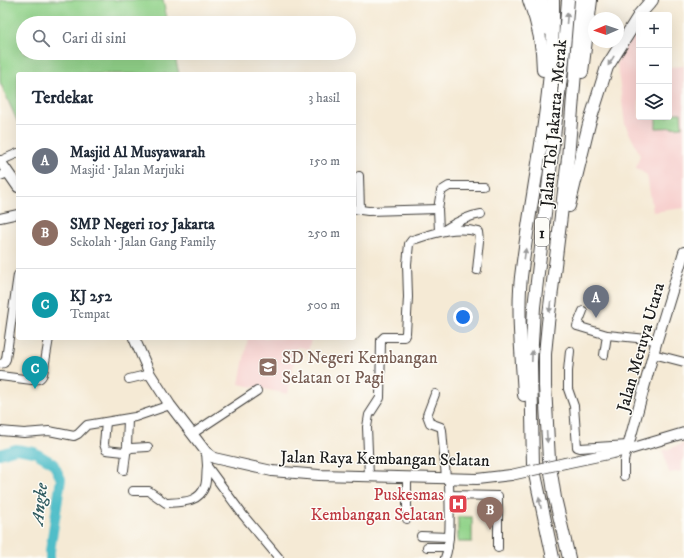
<!DOCTYPE html>
<html lang="id">
<meta charset="utf-8">
<style>
body{margin:0;font-family:"IM FELL DW Pica",serif;background:#f6f6f7;color:#1f2937}
.controls{position:absolute;right:12px;top:12px;display:grid;overflow:hidden;border-radius:4px;box-shadow:0 4px 16px #0002}
.controls button{width:36px;height:36px;display:grid;place-items:center;padding:0;border:0;border-bottom:1px solid #e0e1e3;background:#fff;color:#1f2937;font:20px sans-serif}
.compass{position:absolute;left:588px;top:12px;width:36px;height:36px;border-radius:50%;background:#fff;box-shadow:0 4px 16px #0002;rotate:268deg}
.you{position:absolute;left:463px;top:317px;width:14px;height:14px;margin:-10px;border:3px solid #fff;border-radius:50%;background:#1a73e8;box-shadow:0 0 0 6px #1a73e833}
.badge{display:grid;place-items:center;width:26px;height:26px;border-radius:50%;background:#c8321e;color:#fff;font-size:13px;font-weight:700}
.pin{position:absolute;translate:-50% -33px;filter:drop-shadow(0 1px 2px #0008)}
.pin::after{content:'';position:absolute;top:21px;width:14px;height:12px;background:inherit;clip-path:polygon(0 0,100% 0,50% 100%)}
.list{margin:0;padding:0;list-style:none}
h2{display:flex;justify-content:space-between;align-items:center;height:52px;margin:0;padding:0 16px;font-size:17px}
h2 small{font-size:13px;font-weight:400;color:#747a83}
.list li{display:grid;grid-template-columns:26px 1fr auto;gap:12px;align-items:center;box-sizing:border-box;height:72px;padding:0 16px;border-top:1px solid #e0e1e3}
.list b{display:block;font-size:15px;white-space:nowrap}
.list p{margin:0;font-size:13px;white-space:nowrap;color:#747a83}
.list em{font-size:13px;font-style:normal;color:#747a83}
.icon{flex:none;width:22px;height:22px;fill:none;stroke:currentColor;stroke-width:2;stroke-linecap:round;stroke-linejoin:round}
.map{position:relative;flex:none;width:684px;height:558px;overflow:hidden}
.search{position:absolute;background:#fff;box-shadow:0 4px 16px #0002;left:16px;top:16px;width:340px;height:44px;display:flex;align-items:center;gap:10px;box-sizing:border-box;padding:0 14px;border-radius:22px;color:#747a83;font-size:15px}
.panel{position:absolute;background:#fff;box-shadow:0 4px 16px #0002;left:16px;top:72px;width:340px;height:268px;border-radius:4px}
.map>svg:first-child{display:block}
.built{fill:#f7d0ce}
.green{fill:#92d38a;stroke:#577853}
.lines{fill:none;stroke-linecap:round;stroke-linejoin:round}
.river{stroke:#50bdc8;stroke-width:10}
.minor-casing{stroke:#3d3b38;stroke-width:10}
.major-casing{stroke:#3d3b38;stroke-width:12}
.highway-casing{stroke:#3d3b38;stroke-width:14}
.minor{stroke:#fff;stroke-width:8}
.major{stroke:#fff;stroke-width:10}
.highway{stroke:#fff;stroke-width:12}
.major-bridge-casing{stroke:#3d3b38;stroke-width:12;stroke-linecap:butt}
.major-bridge{stroke:#fff;stroke-width:10}
.oneway{fill:#999}
.labels{text-anchor:middle;stroke-width:3;stroke-linejoin:round;paint-order:stroke}
.shield{fill:#fdfcf7;stroke:#605f5e;stroke-width:1}
.shield-label{font-size:16px;font-weight:bold;fill:#1c1c1c}
.street-label{font-size:17px;fill:#1c1c1c;stroke:#fdfcf7}
.education-label{font-size:17px;fill:#785e54;stroke:#fdfcf7;text-anchor:start}
.health-label{font-size:17px;fill:#be3a42;stroke:#fdfcf7;text-anchor:end}
.water-label{font-size:18px;font-style:italic;fill:#315c61;stroke:#fdfcf7}
</style>
<div class="map">
<svg width="684" height="558" viewBox="0 0 684 558">
<rect width="100%" height="100%" fill="#fdfcf7"/>
<filter id="ink" filterUnits="userSpaceOnUse"><feTurbulence type="fractalNoise" baseFrequency=".025" numOctaves="2"/><feDisplacementMap in="SourceGraphic" scale="8" xChannelSelector="R" yChannelSelector="G"/><feConvolveMatrix kernelMatrix="1 2 1 2 8 2 1 2 1" color-interpolation-filters="sRGB"/></filter>
<filter id="wash" filterUnits="userSpaceOnUse"><feTurbulence type="fractalNoise" baseFrequency=".012" numOctaves="4" result="noise"/><feDisplacementMap in="SourceGraphic" scale="16" xChannelSelector="R" yChannelSelector="G"/><feGaussianBlur stdDeviation="0.9" result="paint"/><feColorMatrix in="noise" values="0 0 0 0 0 0 0 0 0 0 0 0 0 0 0 0 0 1.4 0 .05"/><feComposite in="paint" operator="in"/></filter>
<g filter="url(#wash)">
<rect width="100%" height="100%" fill="#f5ead5"/>
<g class="built">
<polygon points="639,37 639,117 669,117 669,67 684,66 684,208 653,212 647,175 636,168 640,155 625,124 617,63 629,38"/>
<polygon points="248,338 311,338 309,349 297,347 288,394 239,384"/>
<polygon points="684,443 684,460 681,462 682,471 669,473 663,451"/>
</g>
<g class="green">
<polygon points="0,0 163,0 168,23 23,23 23,53 174,53 179,74 18,74 18,123 0,82"/>
<polygon points="669,113 681,113 682,127 656,128 656,117 669,117"/>
<rect x="458" y="517" width="14" height="25"/>
</g>
<g class="lines">
<polyline class="river" points="0,454 16,449 34,452 53,463 61,479 50,551 50,558"/>
</g>
</g>
<g filter="url(#ink)">
<g class="lines">
<g class="minor-casing">
<g id="minor">
<polyline points="0,161 18,153"/>
<polyline points="0,176 8,173"/>
<polyline points="359,176 360,210"/>
<polyline points="354,209 368,211 438,209"/>
<polyline points="0,218 18,214"/>
<path d="M444,230C456,222 467,216 481,214"/>
<polyline points="439,231 438,209 441,191 449,186 483,186"/>
<polyline points="583,311 577,326 607,335 657,340"/>
<polyline points="570,351 568,371 568,389 574,406 577,447 580,448 628,445"/>
<polyline points="653,354 684,362"/>
<polyline points="604,355 607,335"/>
<polyline points="0,364 4,363 6,359 18,275"/>
<path d="M0,376L32,380C38,380 41,379 43,374L49,338"/>
<polyline points="129,379 150,374"/>
<polyline points="435,394 427,415 430,423 441,427 442,430 446,478"/>
<polyline points="106,422 104,444 106,450 124,452 131,448 148,447"/>
<polyline points="0,431 24,433 49,431 74,436 78,434 87,425 135,417 170,405"/>
<polyline points="192,434 257,391"/>
<polyline points="206,452 207,466 243,515 279,558"/>
<polyline points="124,470 127,446 128,419"/>
<path d="M369,476L367,427L369,415L380,398L381,340L384,337H404L406,333L408,297L407,264L409,244L412,240L416,239C437,232 457,226 479,232L480,241L477,270"/>
<polyline points="624,476 624,461 627,450"/>
<path d="M133,491H149L166,503C182,502 199,503 205,486C207,480 206,472 207,466"/>
<polyline points="449,495 498,496 498,548"/>
<polyline points="407,519 407,477"/>
<polyline points="421,536 449,537"/>
<polyline points="427,547 448,547"/>
<path d="M445,558C452,541 449,498 449,478"/>
</g>
</g>
<g class="major-casing">
<g id="major">
<polyline points="0,161 18,187"/>
<polyline points="134,338 150,374 170,405 206,452 214,458 272,471 319,475 477,479 511,475"/>
<polyline points="627,450 657,340 684,252"/>
<polyline points="565,463 627,450 684,433"/>
</g>
</g>
<g class="highway-casing">
<g id="highway">
<path d="M529,0C538,23 543,45 543,70"/>
<polyline points="541,0 548,29"/>
<polyline points="639,15 652,0"/>
<polyline points="582,72 591,0"/>
<polyline points="569,206 589,124 607,67 639,16"/>
<path d="M524,395C522,358 517,313 521,277C532,185 555,92 553,0"/>
<polyline points="553,558 533,465 531,362 534,307 563,60 568,0"/>
<polyline points="569,558 555,498 549,460 545,386 545,354 548,323 568,158 581,0"/>
</g>
</g>
<use href="#minor" class="minor"/>
<use href="#major" class="major"/>
<use href="#highway" class="highway"/>
<g class="major-bridge-casing">
<polyline id="major-bridge" points="511,475 565,463"/>
</g>
<use href="#major-bridge" class="major-bridge"/>
</g>
<defs><path id="oneway-solid" d="M-6-.8H1V-3.2L6.5 0L1 3.2V.8H-6Z"/></defs>
<g class="oneway">
<use href="#oneway-solid" transform="translate(567 18) rotate(-85)"/>
<use href="#oneway-solid" transform="translate(611 61) rotate(122)"/>
<use href="#oneway-solid" transform="translate(525 254) rotate(-82)"/>
<use href="#oneway-solid" transform="translate(550 307) rotate(97)"/>
<use href="#oneway-solid" transform="translate(532 356) rotate(-88)"/>
<use href="#oneway-solid" transform="translate(547 437) rotate(86)"/>
<use href="#oneway-solid" transform="translate(540 503) rotate(-101)"/>
</g>
</g>
<defs>
<g id="school-square" transform="scale(1)"><rect x="-9" y="-9" width="18" height="18" rx="4" fill="#8d6e63" stroke="#fdfcf7"/><path d="M0-5L7-2L0 1L-7-2ZM-4 1L0 2.5L4 1V4Q0 6-4 4Z" fill="#fff"/></g>
<g id="hospital-square" transform="scale(1)"><rect x="-9" y="-9" width="18" height="18" rx="4" fill="#e0444e" stroke="#fdfcf7"/><path d="M-5-5h3v3.5h4V-5h3V5h-3V1.5h-4V5h-3Z" fill="#fff"/></g>
</defs>
<g fill-rule="evenodd">
<use href="#school-square" x="268" y="367"/>
<use href="#hospital-square" x="458" y="504"/>
</g>
<g class="labels">
<rect class="shield" x="535" y="218" width="14" height="28" rx="3"/>
<g class="shield-label">
<text x="542" y="238">1</text>
</g>
<g class="street-label">
<text transform="translate(553 123) rotate(-85)" y="6">Jalan Tol Jakarta–Merak</text>
<text transform="translate(640 347) rotate(-74)" y="6">Jalan Meruya Utara</text>
<text transform="translate(385 458) rotate(1)" y="6">Jalan Raya Kembangan Selatan</text>
</g>
<g class="education-label">
<text x="282" y="363">SD Negeri Kembangan<tspan x="282" dy="20">Selatan 01 Pagi</tspan></text>
</g>
<g class="health-label">
<text x="444" y="500">Puskesmas<tspan x="444" dy="20">Kembangan Selatan</tspan></text>
</g>
<g class="water-label">
<text transform="translate(39 504) rotate(-84)" y="6">Angke</text>
</g>
</g>
</svg>
<div class="controls">
<button>+</button>
<button>−</button>
<button><svg class="icon" aria-label="layers" viewBox="0 0 24 24"><path d="M12 4l9 5-9 5-9-5zM3 14l9 5 9-5"/></svg></button>
</div>
<svg class="compass" viewBox="-18 -18 36 36"><path d="M0-13l5 13h-10z" fill="#e53935"/><path d="M0 13l5-13h-10z" fill="#747a83"/></svg>
<div class="you"></div>
<div class="pin badge" style="left:596px;top:318px;background:#6b7280">A</div>
<div class="pin badge" style="left:490px;top:530px;background:#8d6e63">B</div>
<div class="pin badge" style="left:35px;top:389px;background:#0f9aa8">C</div>
<div class="search"><svg class="icon" aria-label="search" viewBox="0 0 24 24"><circle cx="10" cy="10" r="6"/><path d="M15 15l6 6"/></svg>Cari di sini</div>
<section class="panel">
<h2>Terdekat<small>3 hasil</small></h2>
<ul class="list">
<li><span class="badge" style="background:#6b7280">A</span><div><b>Masjid Al Musyawarah</b><p>Masjid · Jalan Marjuki</p></div><em>150 m</em></li>
<li><span class="badge" style="background:#8d6e63">B</span><div><b>SMP Negeri 105 Jakarta</b><p>Sekolah · Jalan Gang Family</p></div><em>250 m</em></li>
<li><span class="badge" style="background:#0f9aa8">C</span><div><b>KJ 252</b><p>Tempat</p></div><em>500 m</em></li>
</ul>
</section>
</div>
